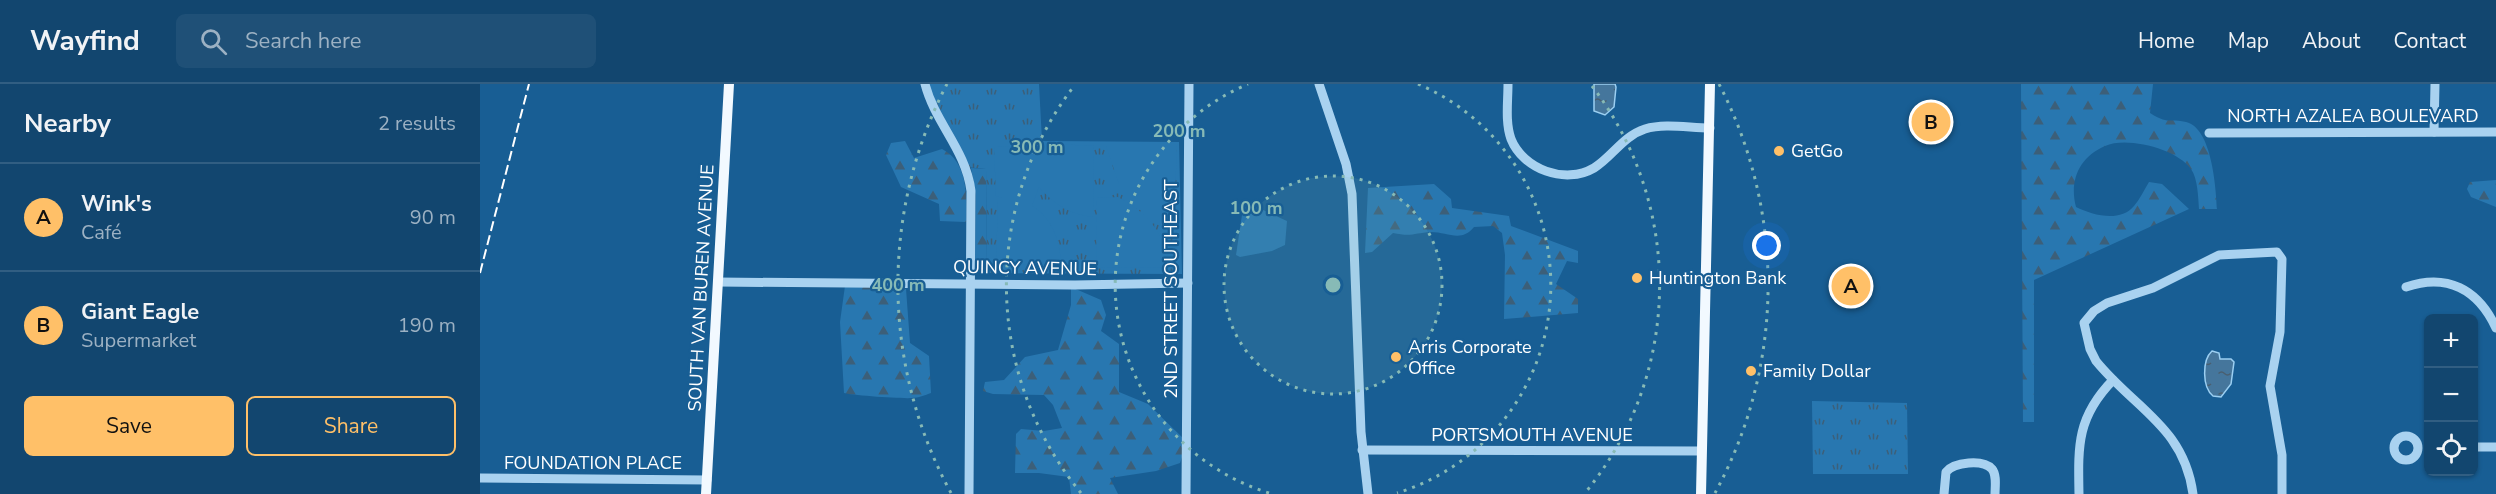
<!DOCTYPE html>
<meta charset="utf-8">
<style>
body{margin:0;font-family:"Nunito Sans",sans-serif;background:#1f5077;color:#f1f3f6}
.controls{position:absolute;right:18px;bottom:18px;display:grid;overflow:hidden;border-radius:9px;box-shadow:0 2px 4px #0004}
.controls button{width:54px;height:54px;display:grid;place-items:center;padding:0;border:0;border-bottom:2px solid #315e82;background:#12466f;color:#f1f3f6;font:30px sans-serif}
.you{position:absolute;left:1287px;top:162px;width:21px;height:21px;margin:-15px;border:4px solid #fff;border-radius:50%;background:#1a73e8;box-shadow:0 0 0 9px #1a73e833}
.badge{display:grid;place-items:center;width:39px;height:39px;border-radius:50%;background:#ffc068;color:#111;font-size:20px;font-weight:700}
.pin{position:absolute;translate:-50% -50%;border:3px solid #fff;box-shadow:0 2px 6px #0006}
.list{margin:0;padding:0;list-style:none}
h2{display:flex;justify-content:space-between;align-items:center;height:78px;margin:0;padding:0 24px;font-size:26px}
h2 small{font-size:20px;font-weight:400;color:#9cb1c3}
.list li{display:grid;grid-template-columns:39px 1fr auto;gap:18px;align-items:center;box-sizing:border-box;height:108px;padding:0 24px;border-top:2px solid #315e82}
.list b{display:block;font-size:22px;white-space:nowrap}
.list p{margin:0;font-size:20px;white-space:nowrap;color:#9cb1c3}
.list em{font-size:20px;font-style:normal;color:#9cb1c3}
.actions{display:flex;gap:12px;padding:18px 24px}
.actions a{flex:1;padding:14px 0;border:2px solid #ffc068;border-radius:9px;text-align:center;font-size:21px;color:#ffc068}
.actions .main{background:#ffc068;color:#111}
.icon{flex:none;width:33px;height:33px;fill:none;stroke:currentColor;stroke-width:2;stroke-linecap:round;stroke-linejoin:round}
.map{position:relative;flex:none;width:2016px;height:410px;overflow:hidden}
header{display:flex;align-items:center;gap:36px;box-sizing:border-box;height:84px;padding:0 30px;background:#12466f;border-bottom:2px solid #315e82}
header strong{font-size:28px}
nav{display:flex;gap:33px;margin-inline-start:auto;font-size:21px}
.search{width:420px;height:54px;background:#1f5077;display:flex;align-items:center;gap:15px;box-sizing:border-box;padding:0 21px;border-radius:9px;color:#9cb1c3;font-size:22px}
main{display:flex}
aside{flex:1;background:#12466f}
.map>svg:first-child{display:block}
.grass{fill:url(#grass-tufts)}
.forest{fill:url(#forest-firs)}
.pitch{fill:#2877b0}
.water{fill:url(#water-ripples);stroke:#9bcff2;stroke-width:1.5}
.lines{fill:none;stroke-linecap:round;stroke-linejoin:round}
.minor{stroke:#a9d2f0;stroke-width:9}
.major{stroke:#f2f9ff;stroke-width:10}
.rail{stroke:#fff;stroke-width:2;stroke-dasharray:10 4.5;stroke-linecap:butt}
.ring{fill:none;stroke:#87bab6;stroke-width:3;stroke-dasharray:3 6}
.poi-dot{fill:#ffc068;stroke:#185e94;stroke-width:2}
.labels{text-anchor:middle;stroke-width:4.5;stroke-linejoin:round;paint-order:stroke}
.street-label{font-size:18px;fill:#fff;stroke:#185e94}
.poi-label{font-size:18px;fill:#fff;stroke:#185e94;text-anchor:start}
.centre{fill:#87bab6;stroke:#185e94;stroke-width:3}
.ring-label{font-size:18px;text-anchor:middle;font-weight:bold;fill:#87bab6;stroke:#185e94;stroke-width:4.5;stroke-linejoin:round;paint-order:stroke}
</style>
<header>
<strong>Wayfind</strong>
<div class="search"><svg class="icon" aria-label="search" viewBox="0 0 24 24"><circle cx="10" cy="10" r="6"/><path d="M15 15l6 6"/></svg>Search here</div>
<nav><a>Home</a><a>Map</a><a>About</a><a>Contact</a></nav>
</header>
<main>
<aside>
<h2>Nearby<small>2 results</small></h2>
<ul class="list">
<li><span class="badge">A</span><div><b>Wink's</b><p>Café</p></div><em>90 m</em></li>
<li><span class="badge">B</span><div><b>Giant Eagle</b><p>Supermarket</p></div><em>190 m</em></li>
</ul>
<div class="actions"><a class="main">Save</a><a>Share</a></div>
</aside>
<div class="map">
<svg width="2016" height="410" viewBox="0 0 2016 410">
<defs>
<pattern id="grass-tufts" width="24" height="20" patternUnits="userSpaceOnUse" patternTransform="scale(1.5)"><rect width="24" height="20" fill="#2877b0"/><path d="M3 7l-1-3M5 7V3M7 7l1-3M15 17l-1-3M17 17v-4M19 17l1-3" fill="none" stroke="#3c5f79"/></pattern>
<pattern id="forest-firs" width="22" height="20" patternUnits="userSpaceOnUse" patternTransform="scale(1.5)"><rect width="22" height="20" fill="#2877b0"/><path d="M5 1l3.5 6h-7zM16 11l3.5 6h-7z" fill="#3c5f79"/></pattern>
<pattern id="water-ripples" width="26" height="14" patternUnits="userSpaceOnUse" patternTransform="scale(1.5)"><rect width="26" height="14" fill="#45769c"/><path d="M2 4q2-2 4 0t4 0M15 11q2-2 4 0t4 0" fill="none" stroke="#495f70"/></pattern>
</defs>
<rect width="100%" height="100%" fill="#185e94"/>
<g class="grass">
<polygon points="445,0 559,0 562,57 699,58 702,190 507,189 506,85 486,83"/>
<polygon points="1332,317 1427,319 1428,390 1333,390"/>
</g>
<g class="forest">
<path d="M1541,0H1673L1670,29C1689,41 1688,34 1706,38C1732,44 1736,104 1737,125H1719C1718,113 1718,95 1711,85C1697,65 1647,52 1625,62C1599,73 1589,97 1596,123C1612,131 1640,139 1654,122C1660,115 1664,106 1669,98L1682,100L1709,125L1554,196V338H1543Z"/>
<path d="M425,57L434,74L462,65C488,78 487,112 486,138L460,137L459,120L421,103L406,71L411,59Z"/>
<polygon points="491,84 506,85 507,189 495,188 496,111"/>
<polygon points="2016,96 2016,123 1991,113 1987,105 1990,98"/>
<path d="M954,100L971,115L972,124L1029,132L1031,142L1098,167V179L1087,177L1076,200L1098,215V229L1024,235L1025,171L1022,149L1013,142L994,143C981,159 968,148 951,148C934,149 932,153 913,149L892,168L885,169L888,104Z"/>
<path d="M365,202L426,205L430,259L449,272L451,309C445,311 438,314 432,314C423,315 370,311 364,309L360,238Z"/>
<polygon points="591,203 621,216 626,231 621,247 639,260 639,308 668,320 707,358 700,379 676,387 630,394 638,410 591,410 589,393 559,389 535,389 536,350 541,345 564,347 582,344 573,321 564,311 513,310 503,307 505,298 524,296 545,273 578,266 591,221"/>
</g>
<g class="pitch">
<path d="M556,59L614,62L613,133C589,130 574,120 559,103L552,122C573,134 580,158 581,181L516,180L518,116L522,114L516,112L514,64L515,62L556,63Z"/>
<polygon points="626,62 697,62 694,135 664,120 639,100"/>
<path d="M638,113C669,129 684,150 691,184L616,183L617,114Z"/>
<polygon points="770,120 807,137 805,161 792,167 760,173 756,171 763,124"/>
</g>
<g class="water">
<polygon points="1114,0 1135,0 1136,3 1134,23 1125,31 1114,27"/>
<path d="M1732,267L1739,269L1740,275H1751L1754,278L1751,300L1741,313L1733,312C1722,303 1722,276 1732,267Z"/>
</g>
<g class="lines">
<g class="minor">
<path d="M445,0C455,39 486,66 491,107L489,410"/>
<polyline points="839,0 866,80 872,110 881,348 888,410"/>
<path d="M1028,0C1028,18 1025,38 1031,55C1043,85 1085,101 1114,84C1132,73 1143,52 1165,45C1185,39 1209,44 1230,44"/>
<polyline points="1954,48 1955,0"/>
<polyline points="1729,49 2016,48"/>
<polyline points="238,198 595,201 708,199"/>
<path d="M1926,203C1967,189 1998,205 2016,244"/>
<circle cx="1926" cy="364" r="12"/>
<polyline points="1994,363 2016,363"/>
<polyline points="882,366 1221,367"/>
<polyline points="0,394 227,396"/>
<polyline points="706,410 709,0"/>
<path d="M1464,410L1466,388C1474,378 1503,375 1512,385C1517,391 1515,403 1515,410"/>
<path d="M1599,410C1598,361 1597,333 1633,296"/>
<path d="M1713,410C1704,343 1655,325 1616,277L1610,265L1604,239L1614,227L1627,219L1673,204L1739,171L1797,168L1802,175L1800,248L1790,302L1802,371V410"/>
</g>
<g class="major">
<polyline points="226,410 249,0"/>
<polyline points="1221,410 1230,0"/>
</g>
<polyline class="rail" points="0,189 49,0"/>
</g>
<circle cx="853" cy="201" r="109" fill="#87bab6" fill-opacity=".12"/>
<g class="ring">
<circle cx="853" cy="201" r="109"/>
<path d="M789 409A218 218 0 0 1 768 0M938 0A218 218 0 0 1 917 409"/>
<path d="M601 409A327 327 0 0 1 594 2M1112 2A327 327 0 0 1 1105 409"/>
<path d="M471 409A435 435 0 0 1 467 0M1239 0A435 435 0 0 1 1235 409"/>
</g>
<g class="poi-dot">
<circle cx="1299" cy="67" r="6"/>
<circle cx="1157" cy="194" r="6"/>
<circle cx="916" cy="273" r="6"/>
<circle cx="1271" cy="287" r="6"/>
</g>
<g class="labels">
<g class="street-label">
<text x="1873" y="38">NORTH AZALEA BOULEVARD</text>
<text transform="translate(545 184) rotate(1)" y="6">QUINCY AVENUE</text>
<text transform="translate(221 204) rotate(-87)" y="6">SOUTH VAN BUREN AVENUE</text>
<text transform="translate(691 205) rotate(-90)" y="6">2ND STREET SOUTHEAST</text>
<text x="1052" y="357">PORTSMOUTH AVENUE</text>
<text x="113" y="385">FOUNDATION PLACE</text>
</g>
<g class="poi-label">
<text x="1311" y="73">GetGo</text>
<text x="1169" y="200">Huntington Bank</text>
<text x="928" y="269">Arris Corporate<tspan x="928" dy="21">Office</tspan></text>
<text x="1283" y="293">Family Dollar</text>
</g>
</g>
<circle cx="853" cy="201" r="9" class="centre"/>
<g class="ring-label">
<text x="699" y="53">200 m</text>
<text x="557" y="69">300 m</text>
<text x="776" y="130">100 m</text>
<text x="418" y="207">400 m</text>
</g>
</svg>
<div class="controls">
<button>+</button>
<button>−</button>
<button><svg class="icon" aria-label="locate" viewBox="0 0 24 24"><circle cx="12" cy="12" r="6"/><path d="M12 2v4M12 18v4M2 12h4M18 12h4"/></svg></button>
</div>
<div class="you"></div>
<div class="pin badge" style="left:1371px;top:202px">A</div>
<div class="pin badge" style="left:1451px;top:38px">B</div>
</div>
</main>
